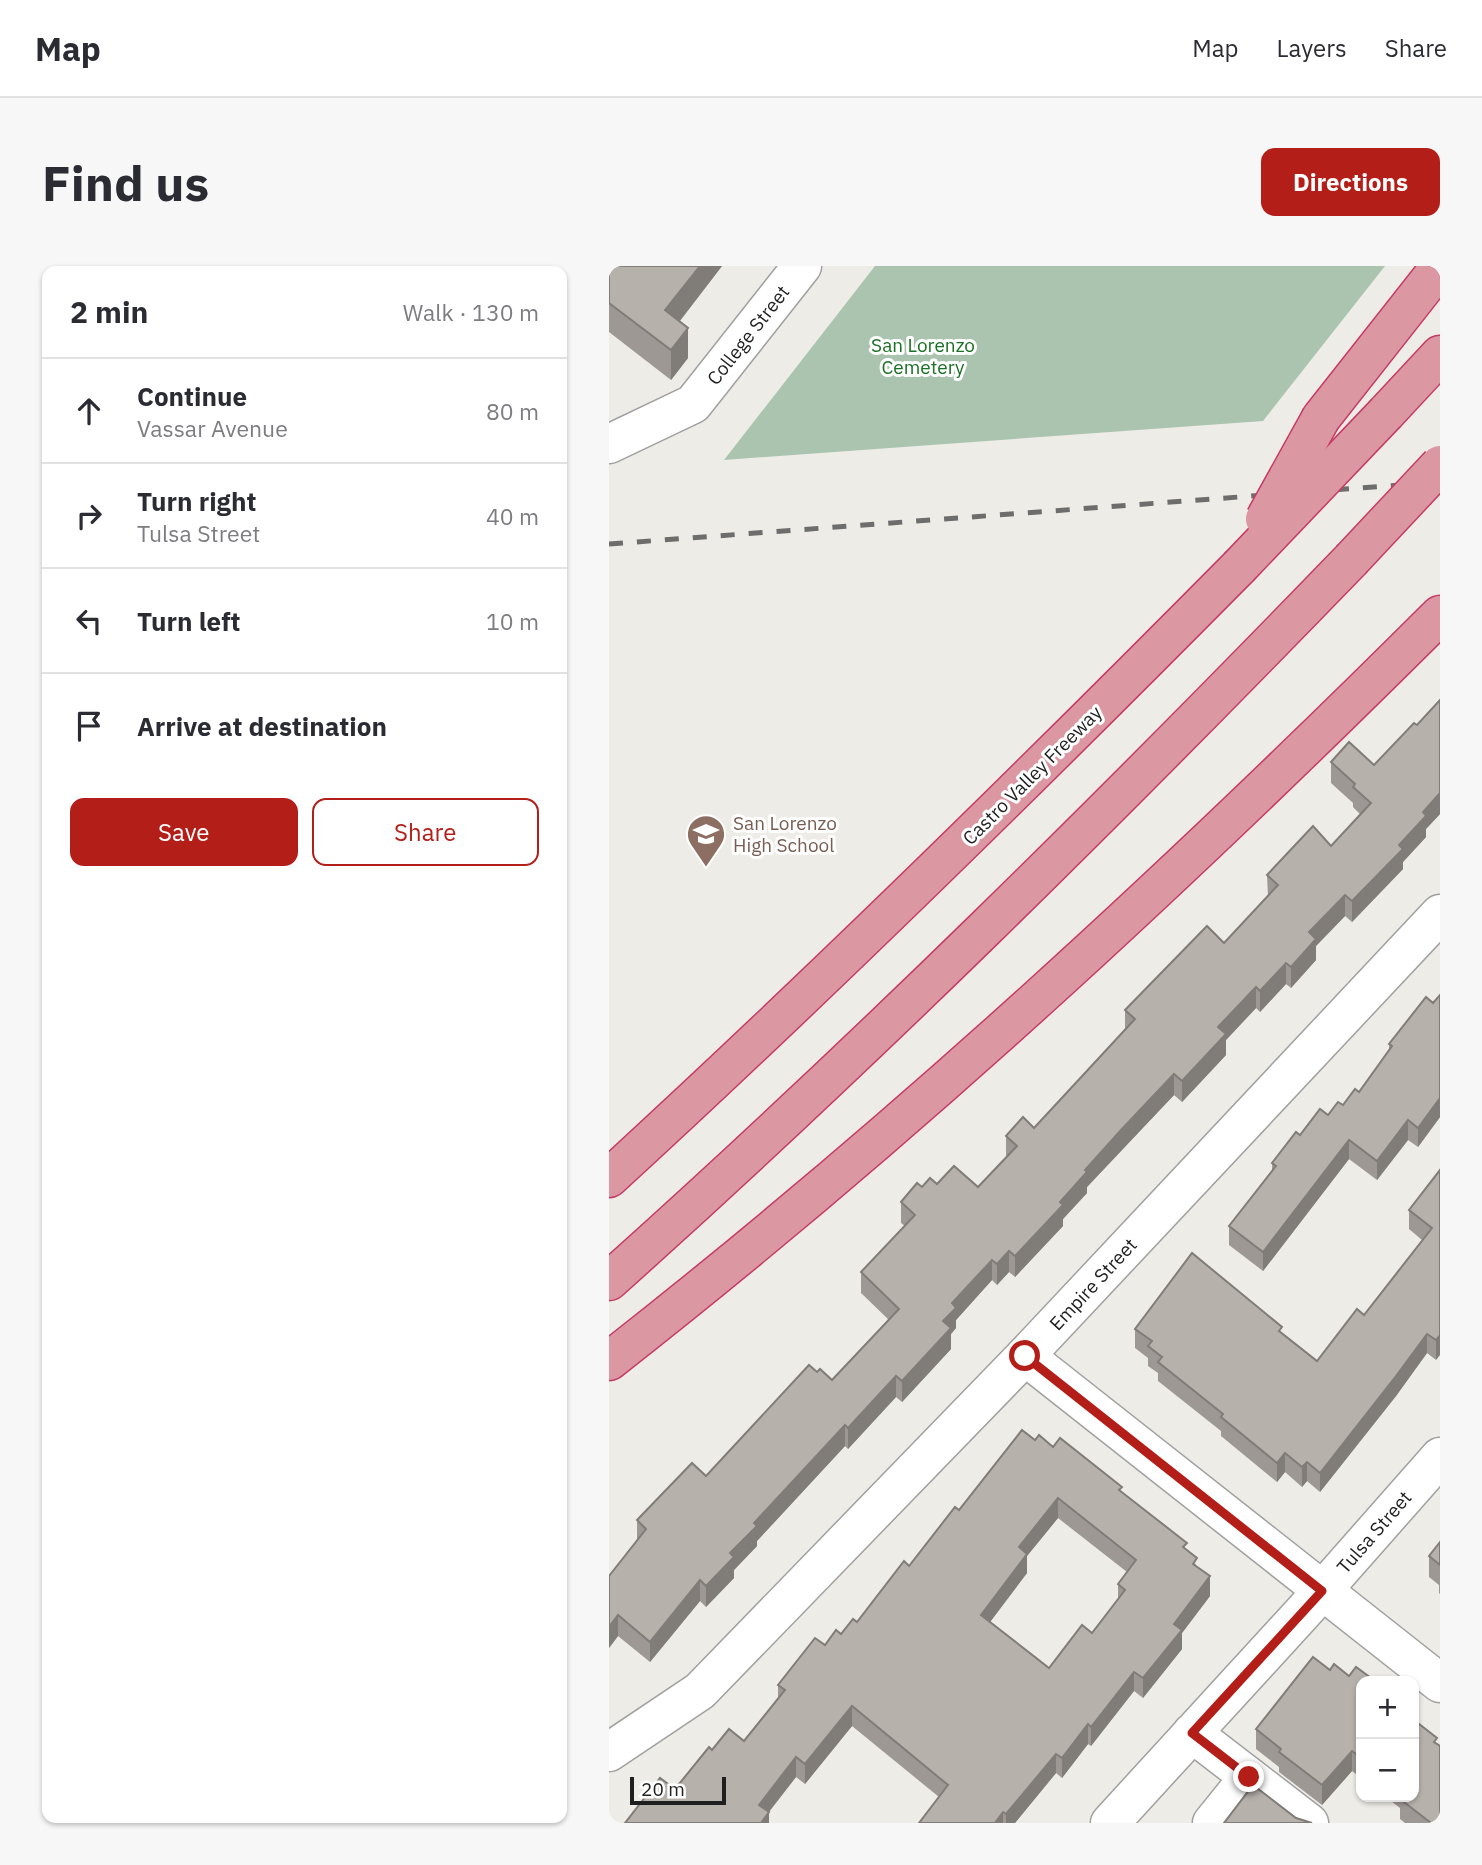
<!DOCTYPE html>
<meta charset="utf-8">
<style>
body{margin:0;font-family:"IBM Plex Sans",sans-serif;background:#f7f7f7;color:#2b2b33}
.controls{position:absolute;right:21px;bottom:21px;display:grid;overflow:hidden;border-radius:14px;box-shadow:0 2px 5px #0004}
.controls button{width:63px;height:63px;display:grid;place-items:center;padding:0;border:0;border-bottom:2px solid #e1e1e2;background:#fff;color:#2b2b33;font:35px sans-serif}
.scale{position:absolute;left:21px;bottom:18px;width:96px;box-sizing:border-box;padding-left:7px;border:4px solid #1f1f1f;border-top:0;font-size:19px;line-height:24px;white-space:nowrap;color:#1f1f1f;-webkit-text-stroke:5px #fff;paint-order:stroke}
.stop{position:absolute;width:21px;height:21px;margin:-16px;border:5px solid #b41e19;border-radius:50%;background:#fff}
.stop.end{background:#b41e19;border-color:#fff;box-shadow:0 2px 7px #0008}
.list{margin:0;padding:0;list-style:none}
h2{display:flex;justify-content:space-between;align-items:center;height:91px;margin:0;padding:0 28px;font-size:30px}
h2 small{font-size:23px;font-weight:400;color:#7c7c81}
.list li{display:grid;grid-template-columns:46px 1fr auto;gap:21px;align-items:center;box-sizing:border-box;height:105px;padding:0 28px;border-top:2px solid #e1e1e2}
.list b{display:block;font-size:26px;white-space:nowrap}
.list p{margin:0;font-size:23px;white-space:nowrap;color:#7c7c81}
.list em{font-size:23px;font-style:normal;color:#7c7c81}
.actions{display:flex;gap:14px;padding:21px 28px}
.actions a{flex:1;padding:16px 0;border:2px solid #b41e19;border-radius:14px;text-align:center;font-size:24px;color:#b41e19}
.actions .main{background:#b41e19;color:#fff}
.icon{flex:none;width:38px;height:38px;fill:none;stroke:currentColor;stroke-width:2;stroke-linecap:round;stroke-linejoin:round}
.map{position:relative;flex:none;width:831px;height:1557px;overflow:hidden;border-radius:14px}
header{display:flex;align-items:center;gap:42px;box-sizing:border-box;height:98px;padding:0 35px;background:#fff;border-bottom:2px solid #e1e1e2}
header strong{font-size:33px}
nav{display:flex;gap:38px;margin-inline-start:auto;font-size:24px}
.intro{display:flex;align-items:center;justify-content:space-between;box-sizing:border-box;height:168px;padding:0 42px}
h1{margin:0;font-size:49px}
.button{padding:18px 32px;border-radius:14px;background:#b41e19;color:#fff;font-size:24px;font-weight:700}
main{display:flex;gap:42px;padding:0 42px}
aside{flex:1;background:#fff;border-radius:14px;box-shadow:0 2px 5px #0004}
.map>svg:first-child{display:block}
.cemetery{fill:#aac4af}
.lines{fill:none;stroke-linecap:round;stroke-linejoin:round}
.minor-casing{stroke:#a0a0a0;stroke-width:41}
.highway-casing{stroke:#c53b66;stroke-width:41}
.minor{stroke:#fff;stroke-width:38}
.highway{stroke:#dc98a2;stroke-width:38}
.rail{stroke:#6d6d6d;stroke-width:5;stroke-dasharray:14 14;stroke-linecap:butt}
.highway-bridge-casing{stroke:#c53b66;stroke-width:41;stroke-linecap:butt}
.highway-bridge{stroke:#dc98a2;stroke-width:38}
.wall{fill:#9d9894;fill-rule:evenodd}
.shaded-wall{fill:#807c78}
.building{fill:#b7b1ac;stroke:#807c78;stroke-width:2;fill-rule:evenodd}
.route{stroke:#b41e19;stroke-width:9}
.labels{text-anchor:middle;stroke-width:6;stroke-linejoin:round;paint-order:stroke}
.street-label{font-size:19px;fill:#1f1f1f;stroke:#fff}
.park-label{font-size:19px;fill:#1a7024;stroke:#fff}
.education-label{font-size:19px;fill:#785e54;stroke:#fff;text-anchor:start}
</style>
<header>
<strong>Map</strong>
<nav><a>Map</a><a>Layers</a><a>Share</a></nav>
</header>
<div class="intro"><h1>Find us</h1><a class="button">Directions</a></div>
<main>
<aside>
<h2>2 min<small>Walk · 130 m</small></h2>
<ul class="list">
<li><svg class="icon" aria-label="ahead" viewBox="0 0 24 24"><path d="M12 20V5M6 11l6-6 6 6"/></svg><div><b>Continue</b><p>Vassar Avenue</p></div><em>80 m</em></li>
<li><svg class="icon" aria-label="right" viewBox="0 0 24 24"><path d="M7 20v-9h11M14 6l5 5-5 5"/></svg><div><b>Turn right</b><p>Tulsa Street</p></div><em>40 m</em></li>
<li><svg class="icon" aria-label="left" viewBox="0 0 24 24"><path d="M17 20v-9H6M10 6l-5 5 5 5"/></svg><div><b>Turn left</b></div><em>10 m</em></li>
<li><svg class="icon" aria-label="arrive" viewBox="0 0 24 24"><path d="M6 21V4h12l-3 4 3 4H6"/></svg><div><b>Arrive at destination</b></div></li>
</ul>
<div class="actions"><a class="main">Save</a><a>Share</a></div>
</aside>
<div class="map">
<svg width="831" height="1557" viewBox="0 0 831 1557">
<rect width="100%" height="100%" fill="#eeece6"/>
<polygon class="cemetery" points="266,0 776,0 654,155 115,194"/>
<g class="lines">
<g class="minor-casing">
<g id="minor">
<polyline points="0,178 84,138 193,0"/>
<polyline points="416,1090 831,1417"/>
<polyline points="583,1467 700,1557"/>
<polyline points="0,1486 91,1425 416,1090 831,648"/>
<polyline points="501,1557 697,1343 831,1191"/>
<polyline points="603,1557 640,1511"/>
</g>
</g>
<g class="highway-casing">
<g id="highway">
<polyline points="777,147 831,89"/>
<polyline points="712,152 831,1"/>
<path d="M0,912C216,714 424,509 630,301"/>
<path d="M0,1015C257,785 502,542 742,294"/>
<path d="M0,1095C294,865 567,612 831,349"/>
</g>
</g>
<use href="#minor" class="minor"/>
<use href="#highway" class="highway"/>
<polyline class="rail" points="0,278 831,216"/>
<g class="highway-bridge-casing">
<g id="highway-bridge">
<polyline points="656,253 712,152"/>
<polyline points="742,294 831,199"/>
<polyline points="630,301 777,147"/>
</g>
</g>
<use href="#highway-bridge" class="highway-bridge"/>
</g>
<g class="wall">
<polygon points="0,0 113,0 71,55 79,92 62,114 0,66"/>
<polygon points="831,434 831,548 817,563 817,571 794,596 794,603 743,656 736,650 707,680 707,694 682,722 677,718 651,746 647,742 617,774 617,789 573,836 565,829 512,885 478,921 478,927 454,953 454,960 406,1011 400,1006 388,1019 383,1014 347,1054 347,1062 342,1068 342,1083 293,1136 287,1131 239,1183 236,1180 148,1275 148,1280 125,1304 125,1312 97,1341 91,1335 41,1396 9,1370 0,1382 28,1275 28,1254 97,1210 208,1106 223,1114 280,1054 252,1027 252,1006 296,960 292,957 292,936 313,921 328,918 369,921 397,891 397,870 425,862 516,763 516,744 615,677 659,631 658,609 722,580 751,548 744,541 744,537 722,517 722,496 765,499 808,459"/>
<polygon points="831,729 831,851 809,881 799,874 768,914 740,893 654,1005 620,979 620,960 663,906 663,897 691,869 734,839 750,826 780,785 780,778 824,737"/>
<polygon points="831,904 827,1094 818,1087 787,1130 711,1226 698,1215 693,1221 676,1206 668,1216 612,1170 612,1165 549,1115 549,1107 539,1100 539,1092 526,1082 526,1063 673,1067 708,1095 755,1049 813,974 800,963 800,944"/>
<path d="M426,1174L444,1181L513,1227L578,1284L588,1301L601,1330L573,1367V1383L534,1432L525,1425L482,1480L479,1478L453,1512L447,1507L406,1557H310L330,1531L243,1460L196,1518L187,1511L160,1546V1557L66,1523L103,1484L135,1475L169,1432V1419L216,1379L248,1356L300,1300L350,1244ZM449,1252L518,1306L509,1318V1334L483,1367L440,1402L381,1356L418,1307V1290Z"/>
<polygon points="831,1276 831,1328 830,1327 830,1319 820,1311 820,1290"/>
<polygon points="721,1404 740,1410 752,1415 752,1512 743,1505 713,1539 670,1506 670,1501 647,1483 647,1463"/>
<polygon points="828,1478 831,1557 796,1557 791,1553 791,1542 777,1531 805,1531"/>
</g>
<g class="shaded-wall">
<polygon points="91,0 113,0 56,74 56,44"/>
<polygon points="79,62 79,92 62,114 62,84"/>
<polygon points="831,527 831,548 817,563 817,571 794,596 794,603 743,656 743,635 790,579 814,546"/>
<polygon points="736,629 736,650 707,680 707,694 682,722 682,701 700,666"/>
<polygon points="677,697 677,718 651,746 651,725"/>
<polygon points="647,721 647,742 617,774 617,789 573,836 573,815 609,761"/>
<polygon points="565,808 565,829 478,921 478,927 454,953 454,960 406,1011 406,990 476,904"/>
<polygon points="831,832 831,851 809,881 809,862"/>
<polygon points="799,854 799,874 768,914 768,895"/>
<polygon points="740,874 740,893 654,1005 654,986"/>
<polygon points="400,985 400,1006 388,1019 388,998"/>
<polygon points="383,994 383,1014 347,1054 347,1062 342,1068 342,1083 293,1136 293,1115 334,1055 343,1037"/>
<polygon points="818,1068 818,1087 787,1130 711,1226 711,1207"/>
<polygon points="831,1069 831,1089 827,1094 827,1074"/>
<polygon points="287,1110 287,1131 239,1183 239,1162"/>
<polygon points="236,1159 236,1180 148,1275 148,1280 125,1304 125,1312 97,1341 97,1320 121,1287 145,1257"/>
<polygon points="676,1187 676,1206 668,1216 668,1197"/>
<polygon points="698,1196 698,1215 693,1221 693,1201"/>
<polygon points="449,1232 449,1252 418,1290 418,1307 372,1368 372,1349 410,1281"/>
<polygon points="601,1310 601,1330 573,1367 573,1383 534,1432 534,1412 565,1358"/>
<polygon points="91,1314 91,1335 41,1396 41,1376"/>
<polygon points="9,1349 9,1370 0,1382 0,1361"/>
<polygon points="525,1406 525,1425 482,1480 482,1461"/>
<polygon points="243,1440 243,1460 196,1518 196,1498"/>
<polygon points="479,1458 479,1478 453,1512 453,1492"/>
<polygon points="743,1485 743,1505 713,1539 713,1519"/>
<polygon points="447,1488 447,1507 406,1557 397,1557 397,1548"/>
<polygon points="187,1491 187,1511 151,1557 150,1539"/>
<polygon points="160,1546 160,1557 152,1557"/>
<polygon points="394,1546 394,1557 386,1557"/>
</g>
<g class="building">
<polygon points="0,0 91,0 56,44 79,62 62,84 0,37"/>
<polygon points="831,434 831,527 814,546 817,550 790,579 794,583 743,635 736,629 700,666 707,673 682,701 677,697 651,725 647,721 609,761 617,768 573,815 565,808 512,864 476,904 478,906 451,936 454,939 406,990 400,985 388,998 383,994 343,1037 347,1042 334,1055 342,1062 293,1115 287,1110 239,1162 236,1159 145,1257 148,1260 121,1287 125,1291 97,1320 91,1314 41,1376 9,1349 0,1361 0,1310 37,1263 28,1254 83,1197 97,1210 200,1099 208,1106 211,1103 223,1114 290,1043 252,1006 306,949 292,936 308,917 313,921 321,912 328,918 345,900 369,921 408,880 397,870 414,851 425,862 526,753 516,744 598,660 615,677 669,619 658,609 704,560 722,580 762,537 744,521 746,518 722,496 740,476 765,499 805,457 808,459"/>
<polygon points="831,729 831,832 809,862 799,854 768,895 740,874 654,986 620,960 667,900 663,897 687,866 691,869 711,843 719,849 729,836 734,839 746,823 750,826 783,780 780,778 817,731 824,737"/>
<polygon points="831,904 831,1069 827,1074 818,1068 787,1110 711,1207 698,1196 693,1201 676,1187 668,1197 612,1151 614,1148 549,1096 553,1091 539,1080 543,1075 526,1063 583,987 673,1061 670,1065 708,1095 748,1043 755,1049 823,962 800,944"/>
<path d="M413,1164L426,1174L430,1169L444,1181L451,1172L513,1221L510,1224L578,1277L574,1281L588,1292L584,1298L601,1310L565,1358L573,1364L534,1412L525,1406L482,1461L479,1458L453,1492L447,1488L397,1548L394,1546L386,1557H310L339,1519L243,1440L196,1498L187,1491L150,1539L160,1546L152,1557H16L51,1512L66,1523L100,1481L103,1484L120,1463L135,1475L176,1424L169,1419L206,1372L216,1379L227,1364L232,1368L244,1353L248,1356L295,1295L300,1300L346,1241L350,1244ZM449,1232L527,1294L509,1318L516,1324L483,1367L473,1359L440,1402L372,1349L418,1288L410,1281Z"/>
<polygon points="831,1276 831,1299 820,1290"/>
<polygon points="704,1391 721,1404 725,1398 740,1410 747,1401 766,1415 752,1415 752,1492 743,1485 713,1519 670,1486 672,1483 647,1463"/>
<polygon points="805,1454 828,1472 825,1476 831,1480 831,1557 822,1557 791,1533 793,1531 805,1531"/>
<polygon points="644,1519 687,1552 703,1557 615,1557"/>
</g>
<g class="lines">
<polyline class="route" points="416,1090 713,1325 583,1467 640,1511"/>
</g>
<defs>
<g id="school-pin" transform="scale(2.0125)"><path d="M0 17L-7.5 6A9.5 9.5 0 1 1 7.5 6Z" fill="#8d6e63" stroke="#fff"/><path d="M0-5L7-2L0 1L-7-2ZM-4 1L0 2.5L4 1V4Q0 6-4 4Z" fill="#fff"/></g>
</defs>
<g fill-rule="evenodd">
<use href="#school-pin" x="97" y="568"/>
</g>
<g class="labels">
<g class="street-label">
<text transform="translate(139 69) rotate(-52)" y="7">College Street</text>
<text transform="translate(423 509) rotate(-45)" y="7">Castro Valley Freeway</text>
<text transform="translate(484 1018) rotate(-47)" y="7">Empire Street</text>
<text transform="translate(765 1266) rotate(-49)" y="7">Tulsa Street</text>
</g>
<g class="park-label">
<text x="314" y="86">San Lorenzo<tspan x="314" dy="22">Cemetery</tspan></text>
</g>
<g class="education-label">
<text x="124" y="564">San Lorenzo<tspan x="124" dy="22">High School</tspan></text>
</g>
</g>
</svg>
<div class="controls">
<button>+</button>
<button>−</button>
</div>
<div class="scale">20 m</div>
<div class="stop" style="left:416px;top:1090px"></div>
<div class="stop end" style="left:640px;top:1511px"></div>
</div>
</main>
